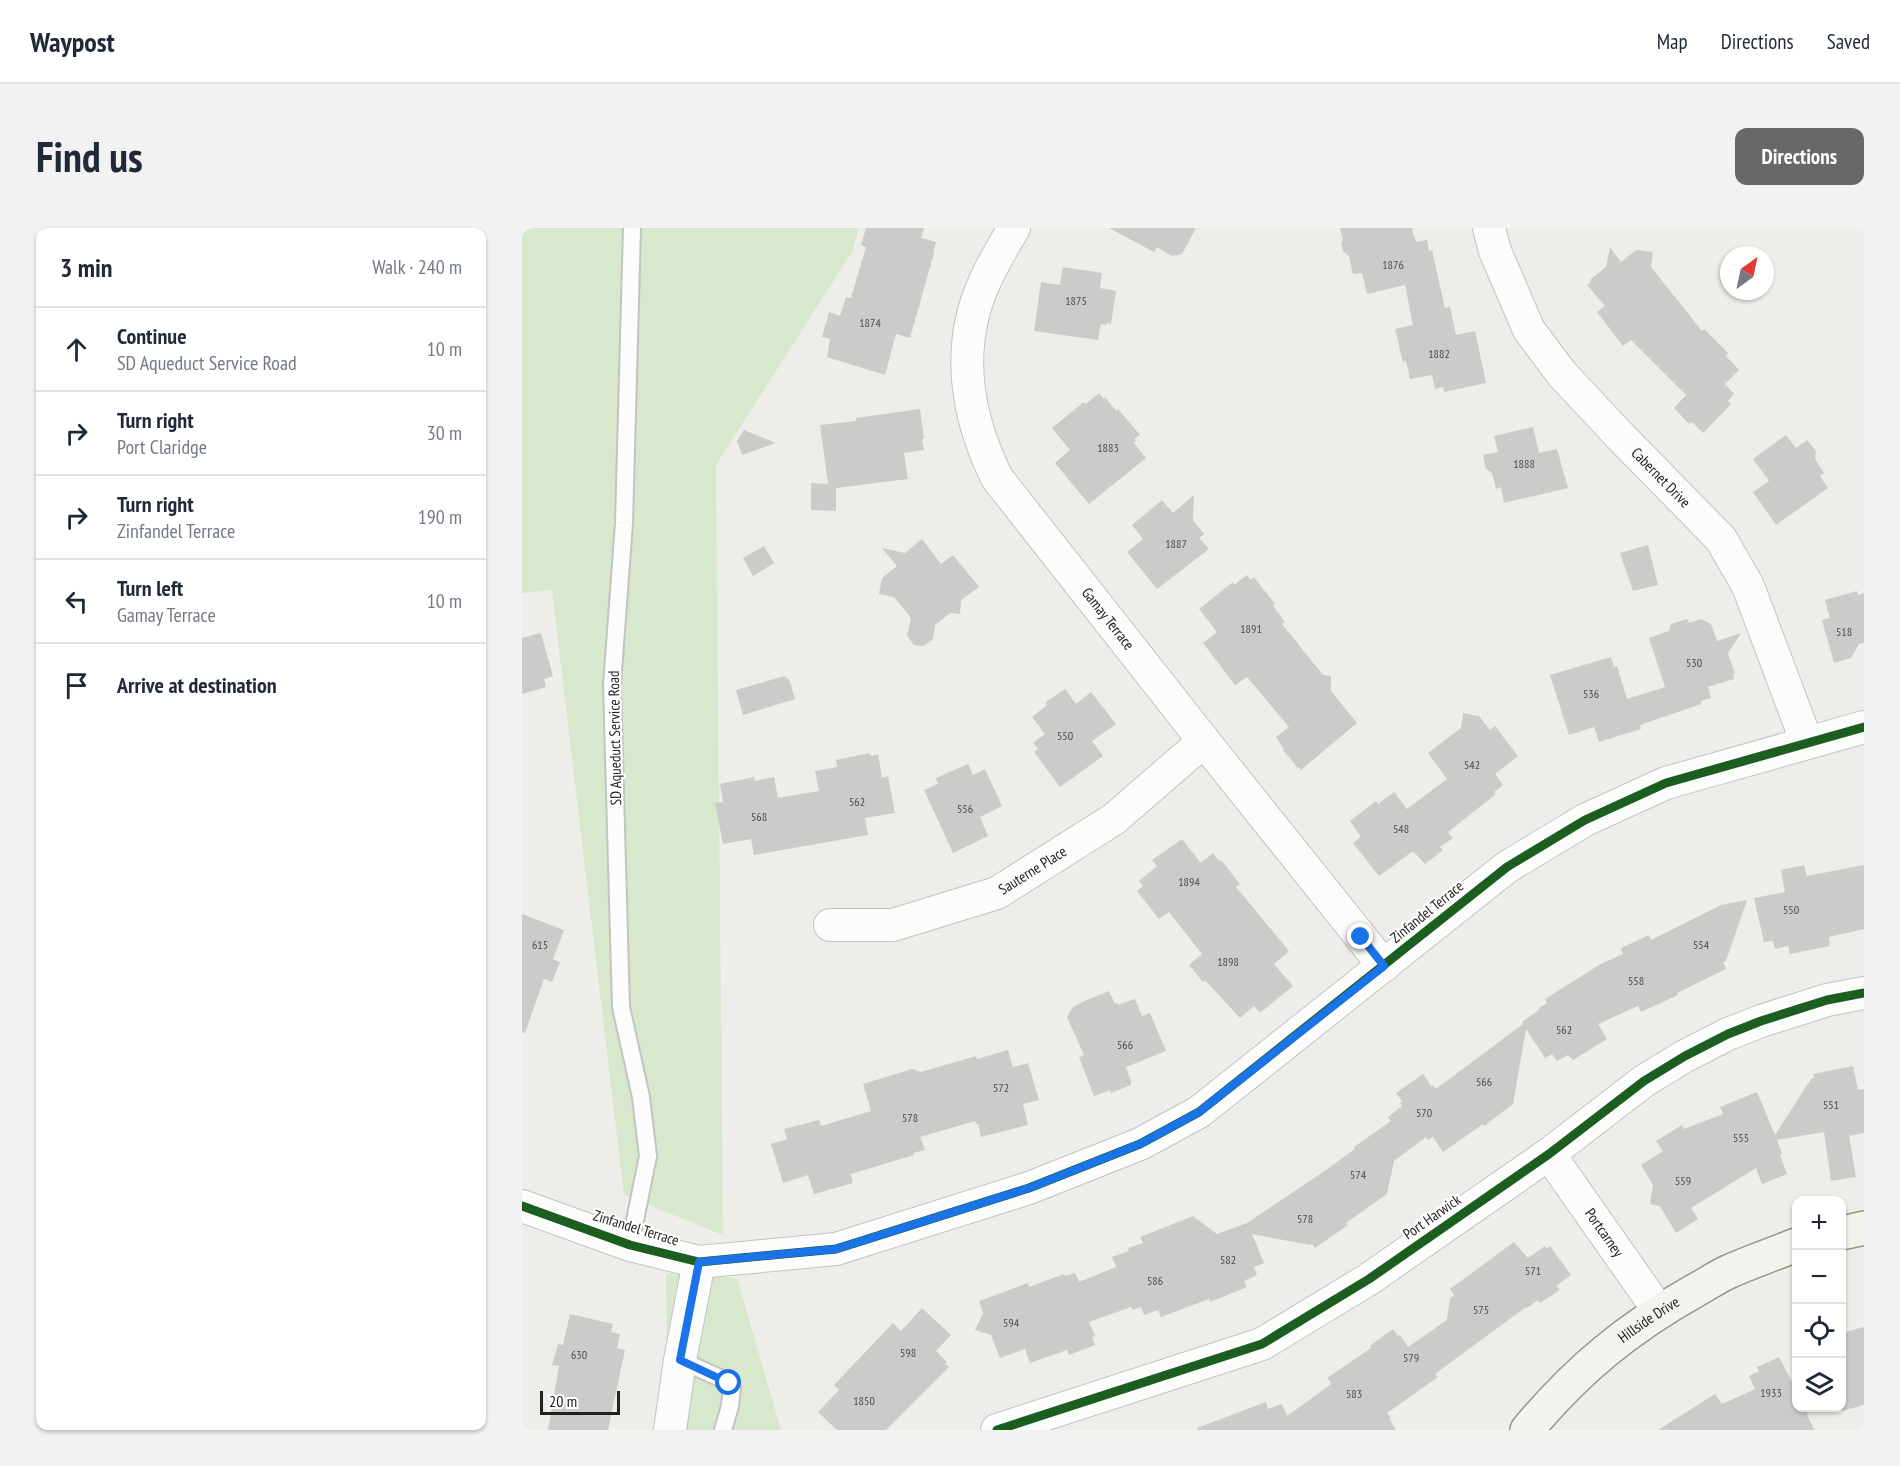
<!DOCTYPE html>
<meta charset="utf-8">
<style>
body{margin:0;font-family:"PT Sans Narrow",sans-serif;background:#f2f2f3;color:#1f2937}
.controls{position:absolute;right:18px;bottom:18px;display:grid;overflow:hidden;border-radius:12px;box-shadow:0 2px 4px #0004}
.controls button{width:54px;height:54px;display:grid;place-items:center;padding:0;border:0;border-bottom:2px solid #e0e1e3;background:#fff;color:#1f2937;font:30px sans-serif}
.compass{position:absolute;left:1198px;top:18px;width:54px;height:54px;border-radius:50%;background:#fff;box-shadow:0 2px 4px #0004;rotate:33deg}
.scale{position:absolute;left:18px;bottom:15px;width:80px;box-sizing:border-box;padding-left:6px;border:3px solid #202020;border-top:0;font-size:16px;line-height:21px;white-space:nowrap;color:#202020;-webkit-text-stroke:4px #fff;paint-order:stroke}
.stop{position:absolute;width:18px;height:18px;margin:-14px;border:4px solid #1a73e8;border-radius:50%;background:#fff}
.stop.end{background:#1a73e8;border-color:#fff;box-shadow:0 2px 6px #0008}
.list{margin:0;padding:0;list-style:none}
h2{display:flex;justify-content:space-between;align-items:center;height:78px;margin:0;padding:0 24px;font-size:26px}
h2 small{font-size:20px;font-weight:400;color:#747a83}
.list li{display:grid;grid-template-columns:39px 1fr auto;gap:18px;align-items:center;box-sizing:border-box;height:84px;padding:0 24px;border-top:2px solid #e0e1e3}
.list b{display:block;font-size:22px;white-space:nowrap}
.list p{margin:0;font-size:20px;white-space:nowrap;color:#747a83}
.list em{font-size:20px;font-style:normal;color:#747a83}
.icon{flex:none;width:33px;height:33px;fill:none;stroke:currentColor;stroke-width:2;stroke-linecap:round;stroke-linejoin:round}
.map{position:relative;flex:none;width:1342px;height:1202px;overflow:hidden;border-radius:12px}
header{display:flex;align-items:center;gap:36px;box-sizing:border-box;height:84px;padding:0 30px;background:#fff;border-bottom:2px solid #e0e1e3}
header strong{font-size:28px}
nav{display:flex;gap:33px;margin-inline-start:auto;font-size:21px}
.intro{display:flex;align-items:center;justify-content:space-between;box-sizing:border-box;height:144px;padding:0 36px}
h1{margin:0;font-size:42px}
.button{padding:15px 27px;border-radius:12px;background:#686867;color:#fff;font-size:21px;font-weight:700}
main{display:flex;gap:36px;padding:0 36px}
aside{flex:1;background:#fff;border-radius:12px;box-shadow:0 2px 4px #0004}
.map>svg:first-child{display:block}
.grass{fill:#d7e8cc}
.building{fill:#cccbc9}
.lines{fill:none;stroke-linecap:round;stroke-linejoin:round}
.lane-casing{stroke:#c4c3c2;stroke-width:20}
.street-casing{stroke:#c4c3c2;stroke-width:34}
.secondary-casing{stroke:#929683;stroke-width:36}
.lane{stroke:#fcfcfc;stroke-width:16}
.street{stroke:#fcfcfc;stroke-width:32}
.secondary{stroke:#f2f3ed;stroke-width:33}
.cycleway-casing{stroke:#fff;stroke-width:13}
.cycleway{stroke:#1b5e20;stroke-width:9}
.route{stroke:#1a73e8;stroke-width:8}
.labels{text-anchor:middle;stroke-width:4.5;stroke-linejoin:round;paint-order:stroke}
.number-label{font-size:12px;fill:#4b4b4a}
.street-label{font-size:15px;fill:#202020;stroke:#fff}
</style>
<header>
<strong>Waypost</strong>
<nav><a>Map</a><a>Directions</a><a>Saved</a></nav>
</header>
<div class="intro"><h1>Find us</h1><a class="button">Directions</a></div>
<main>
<aside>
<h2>3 min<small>Walk · 240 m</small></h2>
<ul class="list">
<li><svg class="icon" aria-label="ahead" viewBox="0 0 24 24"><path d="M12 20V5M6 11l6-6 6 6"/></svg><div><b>Continue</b><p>SD Aqueduct Service Road</p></div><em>10 m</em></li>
<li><svg class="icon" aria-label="right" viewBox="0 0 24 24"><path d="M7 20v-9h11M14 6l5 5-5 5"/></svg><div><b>Turn right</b><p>Port Claridge</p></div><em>30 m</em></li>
<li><svg class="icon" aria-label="right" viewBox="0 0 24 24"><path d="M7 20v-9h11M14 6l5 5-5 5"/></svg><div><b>Turn right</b><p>Zinfandel Terrace</p></div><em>190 m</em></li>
<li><svg class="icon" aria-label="left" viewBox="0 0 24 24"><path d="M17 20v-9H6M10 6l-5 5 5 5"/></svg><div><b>Turn left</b><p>Gamay Terrace</p></div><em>10 m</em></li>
<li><svg class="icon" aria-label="arrive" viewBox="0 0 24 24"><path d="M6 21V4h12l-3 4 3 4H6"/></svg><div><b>Arrive at destination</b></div></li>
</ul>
</aside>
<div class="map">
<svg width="1342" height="1202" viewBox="0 0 1342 1202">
<rect width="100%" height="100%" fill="#eeedea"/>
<g class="grass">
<polygon points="0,0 337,0 330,24 194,237 201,1007 102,967 30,362 0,365"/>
<polygon points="144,1046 215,1050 259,1202 145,1202"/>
</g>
<g class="building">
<polygon points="344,0 402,0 399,10 414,14 411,25 412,25 388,110 374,106 363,147 305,129 308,111 300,109 307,84 318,88 324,69 329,70 344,19 339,17"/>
<polygon points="587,0 674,0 660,26 650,28 635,19 632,24"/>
<polygon points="818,0 890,0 894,14 905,12 907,23 910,22 923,80 928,79 934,107 953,103 964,155 922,164 921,159 913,161 910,147 888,151 884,133 881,134 873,101 891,97 883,57 845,66 840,45 831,46 827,28 821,23 819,14 821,12"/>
<polygon points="1088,19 1099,34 1114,22 1131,24 1129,39 1180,103 1182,101 1206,125 1204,128 1217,142 1203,156 1212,166 1206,173 1209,176 1181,205 1170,194 1167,196 1152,180 1164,167 1109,112 1101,118 1075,84 1083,78 1065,57 1069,54 1068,52 1084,39"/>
<polygon points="541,39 580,45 578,60 594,63 589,96 585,95 584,97 579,96 576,112 512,103 519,54 538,57"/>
<polygon points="577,165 582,171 583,169 594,183 596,181 618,207 612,211 614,213 612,215 624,230 567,276 533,235 548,222 530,200 562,174 564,176"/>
<polygon points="398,181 402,211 400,211 402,222 382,225 386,251 314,260 314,283 289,282 289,255 306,256 298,197 334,193 334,190"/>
<polygon points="1011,199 1017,225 1035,221 1046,260 982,275 979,259 974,261 970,245 964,241 961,227 976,224 972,208"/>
<polygon points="222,202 254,215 220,227 215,213"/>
<polygon points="1264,207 1274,220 1285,212 1294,223 1293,231 1302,245 1298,248 1306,260 1254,297 1231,264 1247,253 1231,231"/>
<polygon points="672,267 671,292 682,306 677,310 687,321 635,361 605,324 621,311 610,297 640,272 651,285"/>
<polygon points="400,311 419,336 431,327 457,359 439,372 438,386 428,385 413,397 411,411 402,418 392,417 385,408 389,390 372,369 357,366 360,350 375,338 360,320 383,325"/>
<polygon points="1126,317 1136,357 1111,363 1098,325"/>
<polygon points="242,318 252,335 231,348 221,330"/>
<polygon points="725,347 729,352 732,349 753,376 751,378 763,394 760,396 801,447 809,448 809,463 835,495 779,542 777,539 776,540 761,522 762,521 754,509 767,499 725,449 713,457 681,415 695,404 677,381 711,354 712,357"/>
<polygon points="1335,363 1336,367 1342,365 1342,415 1337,416 1329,430 1312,435 1300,392 1308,390 1303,372"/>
<polygon points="1165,391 1167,395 1179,391 1189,396 1195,413 1219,405 1206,425 1213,446 1211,446 1212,451 1186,459 1189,470 1179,473 1179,476 1118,497 1119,501 1077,514 1072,499 1047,507 1028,447 1089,429 1092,439 1095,438 1105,471 1143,459 1127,410 1147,403 1149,396"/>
<polygon points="19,405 31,448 22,451 24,459 0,466 0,410"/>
<polygon points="263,448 265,451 267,451 273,471 221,487 214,462"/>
<polygon points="543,461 554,476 569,464 594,496 570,513 581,528 538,559 512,524 516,521 511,515 523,506 510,489 525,477 524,474"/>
<polygon points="941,485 957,488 968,502 973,498 996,528 973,546 981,557 972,564 974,566 926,604 931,610 918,619 921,622 903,636 891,623 857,648 831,615 839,609 828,593 854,573 856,576 872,564 885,581 925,551 906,525 939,500"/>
<polygon points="347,525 350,528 356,526 360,550 366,548 373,585 343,590 346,607 232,627 229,611 201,616 193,575 201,574 198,556 232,549 233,553 252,549 256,570 297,563 293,543 315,539 314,532"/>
<polygon points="446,536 451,547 463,541 480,578 458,589 466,608 431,625 402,562 416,556 414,550"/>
<polygon points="660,611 679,635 691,625 697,633 699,632 718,656 714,659 767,723 752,736 771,758 738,785 732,778 718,790 683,752 681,754 667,737 680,726 647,684 637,691 615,663 621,658 617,653 635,638 630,632"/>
<polygon points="1282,637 1285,648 1342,637 1342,701 1307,709 1308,718 1268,726 1266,718 1253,721 1251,713 1242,714 1232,670 1263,664 1259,642"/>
<polygon points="1225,672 1204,733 1201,734 1204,741 1155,765 1156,767 1119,784 1116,778 1076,796 1085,811 1051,832 1046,827 1035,833 1030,826 1023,830 1004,801 991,876 962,898 961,896 921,924 911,909 906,912 904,909 872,933 865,966 824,995 826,997 793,1020 790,1016 788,1017 730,1006 742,1035 732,1039 735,1047 724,1052 722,1054 725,1059 688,1074 687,1071 639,1089 636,1082 622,1087 619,1079 610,1082 609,1079 567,1094 573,1108 570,1109 573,1117 547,1127 545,1122 508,1135 503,1121 478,1130 469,1107 453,1102 461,1085 457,1073 506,1055 507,1059 542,1046 543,1048 553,1045 557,1054 594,1039 590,1029 607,1023 606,1020 621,1015 618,1009 671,988 695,1006 725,995 801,944 833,921 832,919 869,893 866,889 880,878 878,875 880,873 874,865 901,846 909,858 911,857 914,861 1001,796 1000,794 1017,782 1016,781 1025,775 1023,771 1077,737 1101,726 1099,720 1127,707 1129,712 1199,677"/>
<polygon points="0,686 42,702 31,731 38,734 30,754 22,751 3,805 0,804"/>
<polygon points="587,763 593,776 596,775 596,777 613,771 620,788 628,785 644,823 604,839 609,853 609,857 589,865 588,862 572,868 557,829 562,827 545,789 550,780 558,775"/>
<polygon points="486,822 491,839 506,835 517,872 501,876 506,897 459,909 456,896 454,896 453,893 398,909 403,922 391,925 392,927 329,946 331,955 292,966 286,947 261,955 249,916 265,911 262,901 297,892 299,898 349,883 341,856 390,841 399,844 454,828 455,831"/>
<polygon points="1331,838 1336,862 1342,861 1342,905 1327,908 1334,949 1309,953 1302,904 1255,912 1260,926 1258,927 1265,946 1240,956 1234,940 1169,980 1176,991 1154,1005 1138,978 1128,976 1131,957 1119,937 1141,923 1134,913 1160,897 1162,901 1201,886 1198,879 1235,864 1253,907 1289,851 1292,850 1291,846"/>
<polygon points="992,1014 1006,1030 1023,1018 1025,1021 1028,1018 1049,1047 1034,1058 1038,1062 1018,1075 1016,1072 1005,1080 1004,1079 913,1146 916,1149 865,1185 869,1190 867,1191 874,1202 676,1202 675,1200 744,1174 746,1181 760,1176 765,1188 808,1157 809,1155 805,1150 849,1120 848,1118 871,1101 876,1108 878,1107 886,1119 925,1092 928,1070 932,1067 928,1061"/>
<polygon points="400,1080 429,1107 414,1123 425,1134 423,1136 427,1139 364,1202 315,1202 296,1184 317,1162 312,1157 371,1095 379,1103"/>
<polygon points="48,1086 91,1096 89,1104 98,1106 95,1120 103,1122 86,1202 26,1202 37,1138 30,1137 36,1116 41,1117"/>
<polygon points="1342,1099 1342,1177 1320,1183 1320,1105"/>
<polygon points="1257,1129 1275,1163 1275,1179 1282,1179 1292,1202 1136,1202 1193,1166 1200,1176 1233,1161 1227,1148 1237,1143 1235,1139"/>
</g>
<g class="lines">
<g class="lane-casing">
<g id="lane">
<polyline points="108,1017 126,928 119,869 99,779 90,457 102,295 110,0"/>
<polyline points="158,1132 207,1154 210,1160 208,1178 201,1202"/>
</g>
</g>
<g class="street-casing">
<g id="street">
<path id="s1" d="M492,0C482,17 471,35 463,53C433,118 444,187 475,250L682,513L862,738"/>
<path id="s2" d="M967,0L973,23L1007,102L1040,146L1099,209L1199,311L1226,358L1285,515"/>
<path id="s3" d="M308,697H371L475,665L592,591L682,513"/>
<path id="s4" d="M1027,926L1137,1083"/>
<polyline points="0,978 108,1017 177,1034 314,1021 507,960 618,916 677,884 985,639 1063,592 1144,555 1342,499"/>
<polyline points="148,1202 158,1132 177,1034"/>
<polyline points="475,1202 740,1116 847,1051 1027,926 1122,853 1163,828 1206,806 1239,793 1305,772 1342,765"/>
</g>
</g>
<g class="secondary-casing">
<g id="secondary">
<polyline points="1320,1005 1342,1000"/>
<path id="s5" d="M1005,1202C1055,1142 1106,1100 1174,1062C1185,1056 1195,1049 1206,1044C1228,1034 1252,1026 1274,1017"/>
</g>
</g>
<use href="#lane" class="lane"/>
<use href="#street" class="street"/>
<use href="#secondary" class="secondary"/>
<g class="cycleway-casing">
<g id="cycleway">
<polyline points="0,978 108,1017 177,1034 314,1021 507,960 618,916 677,884 985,639 1063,592 1144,555 1342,499"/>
<polyline points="475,1202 740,1116 847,1051 1027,926 1122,853 1163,828 1206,806 1239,793 1305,772 1342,765"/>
</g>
</g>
<use href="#cycleway" class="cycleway"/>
</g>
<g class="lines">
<polyline class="route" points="207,1155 158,1132 177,1034 314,1021 507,960 618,916 677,884 862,738 839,709"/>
</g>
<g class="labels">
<g class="number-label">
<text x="871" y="41">1876</text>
<text x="554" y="77">1875</text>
<text x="348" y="99">1874</text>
<text x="917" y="130">1882</text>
<text x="586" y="224">1883</text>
<text x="1002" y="240">1888</text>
<text x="654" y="320">1887</text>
<text x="729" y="405">1891</text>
<text x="1322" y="408">518</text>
<text x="1172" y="439">530</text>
<text x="1069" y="470">536</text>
<text x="543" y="512">550</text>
<text x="950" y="541">542</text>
<text x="335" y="578">562</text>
<text x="443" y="585">556</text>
<text x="237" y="593">568</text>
<text x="879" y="605">548</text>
<text x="667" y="658">1894</text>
<text x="1269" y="686">550</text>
<text x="18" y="721">615</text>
<text x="1179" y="721">554</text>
<text x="706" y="738">1898</text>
<text x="1114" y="757">558</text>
<text x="1042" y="806">562</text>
<text x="603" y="821">566</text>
<text x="962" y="858">566</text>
<text x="479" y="864">572</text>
<text x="1309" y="881">551</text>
<text x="902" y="889">570</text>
<text x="388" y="894">578</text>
<text x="1219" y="914">555</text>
<text x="836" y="951">574</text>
<text x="1161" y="957">559</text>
<text x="783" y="995">578</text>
<text x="706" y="1036">582</text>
<text x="1011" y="1047">571</text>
<text x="633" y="1057">586</text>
<text x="959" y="1086">575</text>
<text x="489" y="1099">594</text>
<text x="386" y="1129">598</text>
<text x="57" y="1131">630</text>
<text x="889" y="1134">579</text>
<text x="1249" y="1169">1933</text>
<text x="832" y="1170">583</text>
<text x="342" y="1177">1850</text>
</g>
<g class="street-label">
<text dy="5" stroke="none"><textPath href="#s2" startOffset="308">Cabernet Drive</textPath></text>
<text dy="5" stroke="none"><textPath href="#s1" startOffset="444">Gamay Terrace</textPath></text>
<text transform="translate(93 510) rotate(-91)" y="5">SD Aqueduct Service Road</text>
<text dy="5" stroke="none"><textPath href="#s3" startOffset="214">Sauterne Place</textPath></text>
<text transform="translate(905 684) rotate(-39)" y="5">Zinfandel Terrace</text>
<text transform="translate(910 989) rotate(-35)" y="5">Port Harwick</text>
<text transform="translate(114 1000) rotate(17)" y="5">Zinfandel Terrace</text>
<text dy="5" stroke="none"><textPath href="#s4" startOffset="96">Portcarney</textPath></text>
<text dy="5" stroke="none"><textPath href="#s5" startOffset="165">Hillside Drive</textPath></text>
</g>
</g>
</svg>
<div class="controls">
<button>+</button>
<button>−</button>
<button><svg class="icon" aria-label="locate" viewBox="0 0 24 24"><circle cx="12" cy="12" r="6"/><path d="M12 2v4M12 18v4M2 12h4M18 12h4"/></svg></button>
<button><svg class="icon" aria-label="layers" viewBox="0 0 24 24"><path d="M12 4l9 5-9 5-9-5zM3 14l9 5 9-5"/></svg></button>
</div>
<svg class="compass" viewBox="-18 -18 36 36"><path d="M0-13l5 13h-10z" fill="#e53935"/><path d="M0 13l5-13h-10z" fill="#747a83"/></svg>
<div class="scale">20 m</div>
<div class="stop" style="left:207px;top:1155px"></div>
<div class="stop end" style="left:839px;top:709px"></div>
</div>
</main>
